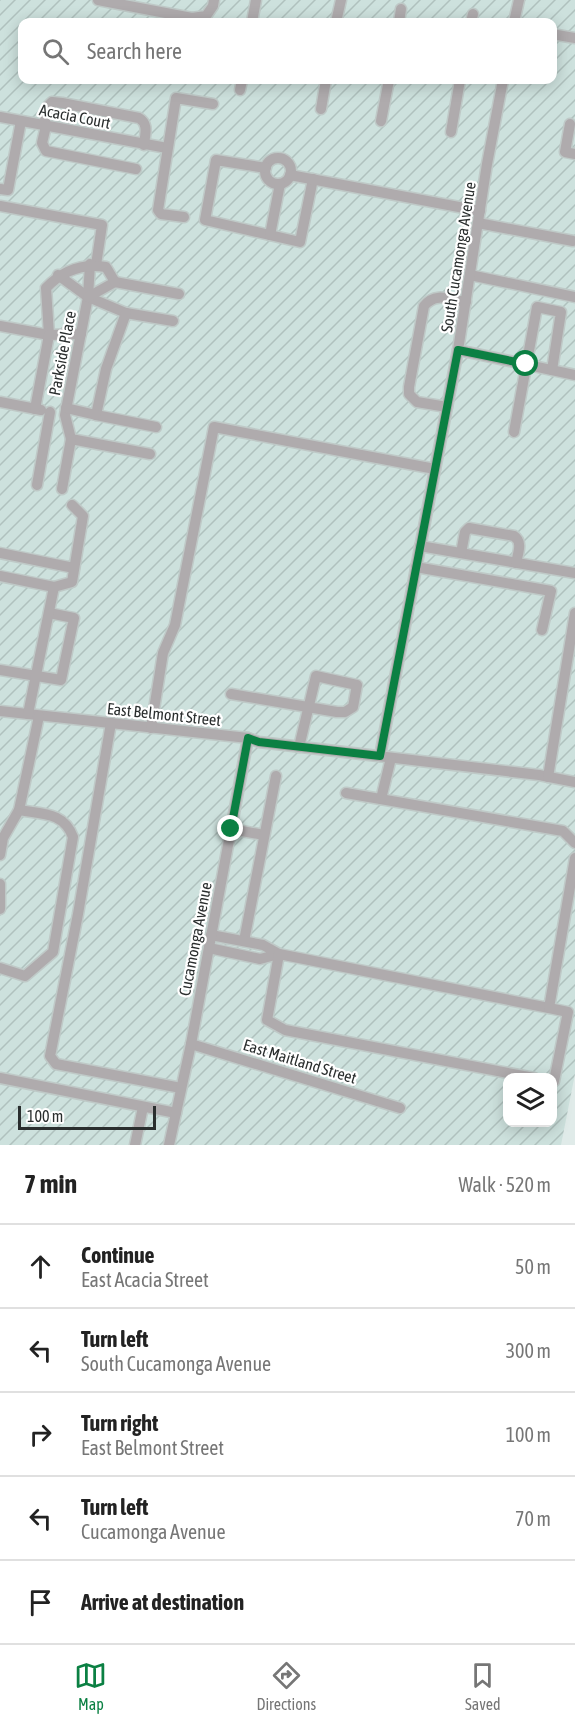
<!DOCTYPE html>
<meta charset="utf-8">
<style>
body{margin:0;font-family:"Asap Condensed",sans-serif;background:#f6f6f6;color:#222}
.controls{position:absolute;right:18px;bottom:18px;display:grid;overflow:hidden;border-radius:12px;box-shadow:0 3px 15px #0003}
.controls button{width:54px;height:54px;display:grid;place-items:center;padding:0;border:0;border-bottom:2px solid #e0e0e0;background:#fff;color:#222;font:30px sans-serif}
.scale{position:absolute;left:18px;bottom:15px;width:138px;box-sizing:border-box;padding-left:6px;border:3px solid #2a2e2e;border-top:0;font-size:16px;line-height:21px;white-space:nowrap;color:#2a2e2e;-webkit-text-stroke:4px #fff;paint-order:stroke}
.stop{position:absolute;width:18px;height:18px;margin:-14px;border:4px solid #0b8043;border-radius:50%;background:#fff}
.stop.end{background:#0b8043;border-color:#fff;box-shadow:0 2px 6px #0008}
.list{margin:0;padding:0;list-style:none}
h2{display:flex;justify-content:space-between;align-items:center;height:78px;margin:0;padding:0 24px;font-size:26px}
h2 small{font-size:20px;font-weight:400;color:#767676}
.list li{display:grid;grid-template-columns:39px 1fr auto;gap:18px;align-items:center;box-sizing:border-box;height:84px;padding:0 24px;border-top:2px solid #e0e0e0}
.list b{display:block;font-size:22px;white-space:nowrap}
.list p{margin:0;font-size:20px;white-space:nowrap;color:#767676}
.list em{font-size:20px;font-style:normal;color:#767676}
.icon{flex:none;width:33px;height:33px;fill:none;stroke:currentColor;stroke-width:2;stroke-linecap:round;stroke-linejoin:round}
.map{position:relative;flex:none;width:575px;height:1145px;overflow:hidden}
.search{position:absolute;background:#fff;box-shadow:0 3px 15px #0003;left:18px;right:18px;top:18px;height:66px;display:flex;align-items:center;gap:15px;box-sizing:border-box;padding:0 21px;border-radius:12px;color:#767676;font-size:22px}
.sheet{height:498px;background:#fff}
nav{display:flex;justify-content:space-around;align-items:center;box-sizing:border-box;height:84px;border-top:2px solid #e0e0e0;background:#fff;font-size:16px;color:#767676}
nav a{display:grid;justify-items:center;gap:3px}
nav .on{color:#0b8043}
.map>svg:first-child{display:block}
.industrial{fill:url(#industrial-furrows);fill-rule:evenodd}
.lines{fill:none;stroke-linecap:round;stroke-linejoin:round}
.minor-casing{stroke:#bfc9c7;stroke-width:13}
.minor{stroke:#afabad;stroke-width:10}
.route{stroke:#0b8043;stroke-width:8}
.labels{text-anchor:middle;stroke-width:4.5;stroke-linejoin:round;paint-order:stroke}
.street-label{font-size:16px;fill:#2a2e2e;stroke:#fff}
</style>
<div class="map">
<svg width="575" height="1145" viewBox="0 0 575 1145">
<defs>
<pattern id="industrial-furrows" width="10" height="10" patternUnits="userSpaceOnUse" patternTransform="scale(1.5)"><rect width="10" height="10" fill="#cde1dd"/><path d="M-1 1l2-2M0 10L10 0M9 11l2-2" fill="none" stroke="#b0c1be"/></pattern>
</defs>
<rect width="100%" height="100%" fill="#e0ebe9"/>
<path class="industrial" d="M0,0H575V1074L561,1145H0ZM22,22H552V80H22ZM508,1078H552V1122H508Z"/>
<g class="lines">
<g class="minor-casing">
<g id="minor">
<polyline points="98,0 192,18 206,16 213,6 214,0"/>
<polyline points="252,22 256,0"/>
<polyline points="336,22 341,0"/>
<polyline points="399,22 401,9"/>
<polyline points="471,22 473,14"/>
<polyline points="514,22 519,0"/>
<polyline points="552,34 575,38"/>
<polyline points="240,90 242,80"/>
<polyline points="321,109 326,80"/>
<polyline points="0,117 167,148"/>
<polyline points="381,121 389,80"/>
<polyline points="570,124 565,152 575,154"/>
<path d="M44,125L48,106L52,102L62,103L139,118C149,124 145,134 144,145"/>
<polyline points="46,126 42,143 46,151 136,169"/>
<polyline points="451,132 460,80"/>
<circle cx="278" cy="171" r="13"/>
<polyline points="266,168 216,160 205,220 300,242 313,179"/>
<polyline points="290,175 480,211"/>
<polyline points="0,189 8,190 21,121"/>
<polyline points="0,206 102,225 96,265"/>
<polyline points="184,217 161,214 158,210 176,98 213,104"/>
<polyline points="478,223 573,241"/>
<polyline points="270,235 280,184"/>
<polyline points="90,264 88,297 65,415 71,439 150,454"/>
<polyline points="58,275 88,297 126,313 173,321"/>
<polyline points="470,275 575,297"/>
<polyline points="88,297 115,282 179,294"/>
<polyline points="126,313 106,369 96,415 156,427"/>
<path d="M0,326L49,335L46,288C63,270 82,263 106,267L115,282"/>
<polyline points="458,350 575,375"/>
<polyline points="0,402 41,410"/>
<path d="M447,407L417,402L409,394V387L424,306C435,292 449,299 466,302"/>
<polyline points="66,408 96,415"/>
<polyline points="35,409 49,335 81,334"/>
<polyline points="514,432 537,307 561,312 552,370"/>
<polyline points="37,485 50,412"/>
<polyline points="62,489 71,439"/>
<polyline points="420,546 575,573"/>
<polyline points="0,553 74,568"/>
<path d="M461,553L465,532L469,528L514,536C523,542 518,553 516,563"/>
<polyline points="416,567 551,591 542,630"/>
<polyline points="0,576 54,587"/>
<polyline points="0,670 61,680 74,618 49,613"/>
<polyline points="231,694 337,712 345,712 353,707 357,685 316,676 299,747"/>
<polyline points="0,711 248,738 259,742 539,775 575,782"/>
<polyline points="28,714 54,587 72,582 83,516 72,505"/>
<polyline points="111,723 78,914 50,1056 56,1064 181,1088"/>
<polyline points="151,728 163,653 175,625 214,427 435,469"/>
<polyline points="380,756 458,350 487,164 503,80"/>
<polyline points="548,777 575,613"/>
<polyline points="346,793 563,831 575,843"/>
<polyline points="381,799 391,758"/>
<polyline points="231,829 264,835"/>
<polyline points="0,855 3,838 19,810 39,716"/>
<polyline points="0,884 0,909"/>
<polyline points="244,941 276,776"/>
<polyline points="209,948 260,959 279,954 263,945 211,935"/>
<path d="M0,968L25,976L53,952L73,837C64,812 42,814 19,810"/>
<polyline points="191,1044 400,1108"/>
<polyline points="0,1078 176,1113"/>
<polyline points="534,1078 285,1030 267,1020 279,954 549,1008"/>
<polyline points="552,1081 554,1081 568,1012 549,1008 575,858"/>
<polyline points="135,1145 143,1107"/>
<polyline points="169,1145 191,1044 248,738"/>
</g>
</g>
<use href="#minor" class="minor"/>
</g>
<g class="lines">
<polyline class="route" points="231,829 248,738 259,742 380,756 458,350 526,364"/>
</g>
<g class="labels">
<g class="street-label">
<text transform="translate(75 116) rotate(11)" y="6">Acacia Court</text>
<text transform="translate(458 257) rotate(-81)" y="6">South Cucamonga Avenue</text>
<text transform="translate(62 353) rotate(-79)" y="6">Parkside Place</text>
<text transform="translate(164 714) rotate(6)" y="6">East Belmont Street</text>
<text transform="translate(195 939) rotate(-79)" y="6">Cucamonga Avenue</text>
<text transform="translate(300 1061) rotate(17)" y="6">East Maitland Street</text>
</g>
</g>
</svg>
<div class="controls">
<button><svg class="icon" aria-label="layers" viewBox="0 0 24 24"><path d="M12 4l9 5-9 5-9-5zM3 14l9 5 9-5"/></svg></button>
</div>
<div class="scale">100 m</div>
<div class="stop" style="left:526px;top:364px"></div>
<div class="stop end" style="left:231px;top:829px"></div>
<div class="search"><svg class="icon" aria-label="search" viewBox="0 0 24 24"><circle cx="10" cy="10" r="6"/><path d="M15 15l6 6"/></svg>Search here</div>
</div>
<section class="sheet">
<h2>7 min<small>Walk · 520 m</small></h2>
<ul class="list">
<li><svg class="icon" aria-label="ahead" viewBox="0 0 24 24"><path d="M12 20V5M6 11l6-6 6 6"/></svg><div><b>Continue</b><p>East Acacia Street</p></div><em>50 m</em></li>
<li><svg class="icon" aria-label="left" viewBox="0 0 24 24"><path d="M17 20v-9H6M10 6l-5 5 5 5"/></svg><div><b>Turn left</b><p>South Cucamonga Avenue</p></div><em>300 m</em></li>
<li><svg class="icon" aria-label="right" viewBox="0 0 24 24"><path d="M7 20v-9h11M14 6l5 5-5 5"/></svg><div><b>Turn right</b><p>East Belmont Street</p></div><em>100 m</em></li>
<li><svg class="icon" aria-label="left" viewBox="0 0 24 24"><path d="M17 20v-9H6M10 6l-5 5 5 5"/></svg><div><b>Turn left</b><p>Cucamonga Avenue</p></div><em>70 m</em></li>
<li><svg class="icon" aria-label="arrive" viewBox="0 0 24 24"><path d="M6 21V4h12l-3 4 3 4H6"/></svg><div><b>Arrive at destination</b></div></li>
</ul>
</section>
<nav>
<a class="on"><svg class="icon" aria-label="map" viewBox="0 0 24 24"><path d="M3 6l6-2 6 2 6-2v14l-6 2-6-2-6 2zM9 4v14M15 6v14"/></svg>Map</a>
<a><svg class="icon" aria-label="directions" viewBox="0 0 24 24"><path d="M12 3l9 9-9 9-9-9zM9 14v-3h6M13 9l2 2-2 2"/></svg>Directions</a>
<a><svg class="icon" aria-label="saved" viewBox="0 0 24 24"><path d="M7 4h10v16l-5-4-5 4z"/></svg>Saved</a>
</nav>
